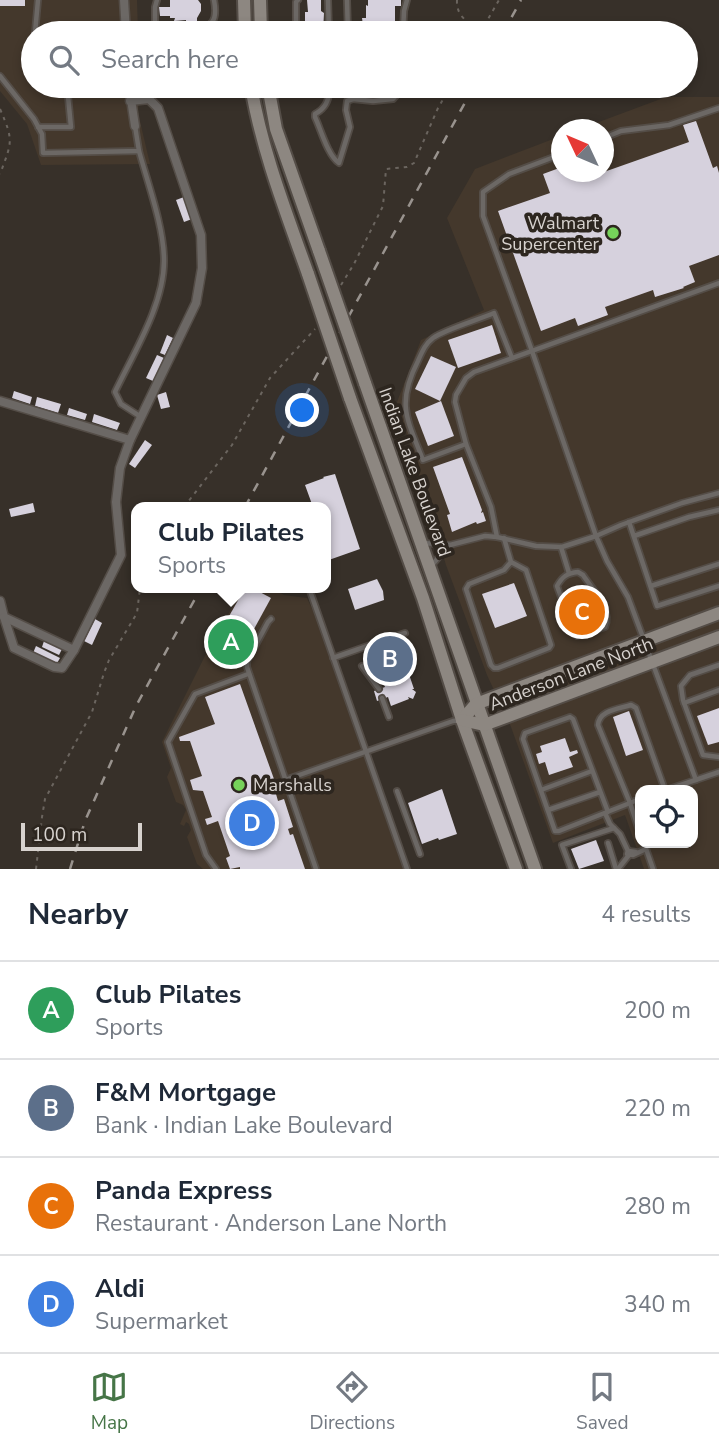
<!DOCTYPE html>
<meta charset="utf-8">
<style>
body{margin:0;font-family:"Nunito Sans",sans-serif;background:#f6f6f7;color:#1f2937}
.controls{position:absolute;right:21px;bottom:21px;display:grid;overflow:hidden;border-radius:14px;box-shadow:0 4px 10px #0003}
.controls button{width:63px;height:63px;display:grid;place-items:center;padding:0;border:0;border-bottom:2px solid #e0e1e3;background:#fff;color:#1f2937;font:35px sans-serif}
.compass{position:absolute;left:551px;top:119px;width:63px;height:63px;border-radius:50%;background:#fff;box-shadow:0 4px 10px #0003;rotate:314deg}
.scale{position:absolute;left:21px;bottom:18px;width:121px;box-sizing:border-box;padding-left:7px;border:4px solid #d7d2ce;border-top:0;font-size:19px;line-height:24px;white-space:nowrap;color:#d7d2ce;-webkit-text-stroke:5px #2d261f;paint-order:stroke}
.you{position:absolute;left:303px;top:411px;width:24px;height:24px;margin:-18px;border:5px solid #fff;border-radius:50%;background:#1a73e8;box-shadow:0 0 0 10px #1a73e833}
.badge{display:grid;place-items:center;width:46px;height:46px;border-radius:50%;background:#467547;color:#fff;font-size:23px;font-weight:700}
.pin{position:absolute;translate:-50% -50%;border:4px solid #fff;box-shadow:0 2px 7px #0006}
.popup{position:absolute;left:131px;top:502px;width:200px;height:91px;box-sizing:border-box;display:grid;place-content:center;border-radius:14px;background:#fff;filter:drop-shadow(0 2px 5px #0005);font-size:23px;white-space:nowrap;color:#747a83}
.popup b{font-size:26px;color:#1f2937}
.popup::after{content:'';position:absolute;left:50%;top:100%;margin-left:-14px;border:14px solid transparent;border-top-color:#fff}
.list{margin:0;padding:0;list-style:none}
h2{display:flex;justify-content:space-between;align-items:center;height:91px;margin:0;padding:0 28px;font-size:30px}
h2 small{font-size:23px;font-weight:400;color:#747a83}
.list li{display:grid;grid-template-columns:46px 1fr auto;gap:21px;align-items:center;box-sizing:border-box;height:98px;padding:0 28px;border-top:2px solid #e0e1e3}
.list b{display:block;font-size:26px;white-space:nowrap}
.list p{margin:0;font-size:23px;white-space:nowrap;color:#747a83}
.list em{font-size:23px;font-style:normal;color:#747a83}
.icon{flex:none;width:38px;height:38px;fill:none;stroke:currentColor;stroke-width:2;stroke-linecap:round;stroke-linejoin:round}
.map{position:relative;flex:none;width:719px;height:869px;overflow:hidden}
.search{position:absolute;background:#fff;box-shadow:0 4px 10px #0003;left:21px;right:21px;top:21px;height:77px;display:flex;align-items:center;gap:18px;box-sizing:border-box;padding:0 24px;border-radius:38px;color:#747a83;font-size:26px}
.sheet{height:483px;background:#fff}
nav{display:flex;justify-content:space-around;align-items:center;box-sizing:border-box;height:98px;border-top:2px solid #e0e1e3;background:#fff;font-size:19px;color:#747a83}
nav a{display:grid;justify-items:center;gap:4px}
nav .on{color:#467547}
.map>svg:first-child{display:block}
.built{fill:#44382c;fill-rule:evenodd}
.building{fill:#d6d1dd}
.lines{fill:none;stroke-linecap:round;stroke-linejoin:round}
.lane-casing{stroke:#544d47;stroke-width:8}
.street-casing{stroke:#544d47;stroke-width:11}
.secondary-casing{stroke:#544d47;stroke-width:16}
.path{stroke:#6b655f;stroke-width:2;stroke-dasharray:3.5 5;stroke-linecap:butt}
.lane{stroke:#6c6865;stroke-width:4.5}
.street{stroke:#6c6865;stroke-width:8}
.secondary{stroke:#8d8781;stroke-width:12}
.rail{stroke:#99938e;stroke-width:2.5;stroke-dasharray:9 9;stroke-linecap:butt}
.secondary-bridge-casing{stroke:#544d47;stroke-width:16;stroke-linecap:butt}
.secondary-bridge{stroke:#8d8781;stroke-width:12}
.poi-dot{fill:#76d25a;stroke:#2d261f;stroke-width:2.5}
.labels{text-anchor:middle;stroke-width:7;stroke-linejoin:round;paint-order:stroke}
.poi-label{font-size:18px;fill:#d7d2ce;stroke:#2d261f;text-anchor:end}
.street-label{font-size:18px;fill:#d7d2ce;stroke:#2d261f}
</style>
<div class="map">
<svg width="719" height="869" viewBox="0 0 719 869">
<rect width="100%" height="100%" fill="#373029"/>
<g class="built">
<polygon points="0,0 137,0 138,33 33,33 33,86 140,86 138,113 150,164 41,165 27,124 0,91"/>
<path d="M666,97H719V869H644L625,815L553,843L511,727L487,675L446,565L397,402L421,340L484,310L447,218L475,169L561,136L562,172H604V130L580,129ZM640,790H693V843H640Z"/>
<polygon points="243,588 271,588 284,595 307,598 313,611 403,869 203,869 197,864 187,837 191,830 189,824 186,822 184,826 180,824 186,810 183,805 176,802 167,777 171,768 162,742 208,650"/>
</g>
<g class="building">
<rect x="0" y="0" width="25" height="6"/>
<polygon points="170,0 198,0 201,4 201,11 197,18 197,24 186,24 186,20 174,21 175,18 170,18 170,16 160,16 159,7 170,7"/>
<polygon points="307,0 321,0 321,11 324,13 323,33 305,33 305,12 308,12"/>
<polygon points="368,0 401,0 401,6 395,6 395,33 364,33 362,18 366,18 366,5 368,6"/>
<polygon points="696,121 713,168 717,166 719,173 719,255 689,266 695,282 683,287 684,288 655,297 653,290 605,307 608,315 578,326 575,318 541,331 498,211 550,193 543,174 562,167 562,172 600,172 601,173 689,142 683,125"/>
<polygon points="184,197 192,219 184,222 176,200"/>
<polygon points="492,325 501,353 458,368 448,340"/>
<polygon points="167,335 173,338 165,355 160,353"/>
<polygon points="157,355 164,358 153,381 146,378"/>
<polygon points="431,356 456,367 440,401 415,389"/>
<polygon points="14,391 32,397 30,404 12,398"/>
<polygon points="166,392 170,407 161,409 157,395"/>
<polygon points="37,397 61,404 58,413 35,406"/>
<polygon points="441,401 454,436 428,446 415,412"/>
<polygon points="69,408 87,414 85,420 67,415"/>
<polygon points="94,414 120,423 117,430 92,422"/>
<polygon points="145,440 152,445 135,468 129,464"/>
<polygon points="462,457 482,510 481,513 483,512 486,521 477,524 476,522 452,532 447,515 450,514 433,467"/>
<polygon points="335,474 360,549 326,561 326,507 313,507 305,485 324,478 323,477"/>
<polygon points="33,503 35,512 11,517 9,509"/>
<polygon points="377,579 383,591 384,600 355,610 348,589"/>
<polygon points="514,583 527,616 495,628 482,594"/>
<polygon points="245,588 252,588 271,598 236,662 211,648"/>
<polygon points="583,595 593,624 580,629 570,600"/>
<polygon points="95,619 102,623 92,645 84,641"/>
<polygon points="44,641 62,649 59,655 42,647"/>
<polygon points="398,642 414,689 412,689 416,692 413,699 408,697 409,699 391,706 388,697 377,701 374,691 385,687 378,667 370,670 367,661 375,659 372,651"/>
<polygon points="36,646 60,658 56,665 33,653"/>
<polygon points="240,684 279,793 276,794 278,801 284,799 293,827 288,829 290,835 293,834 305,869 240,869 240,867 230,869 226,858 230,856 218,821 207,825 205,819 212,817 203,791 193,790 190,780 202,776 190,741 180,741 179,737 215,724 205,697"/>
<polygon points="719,708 719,742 708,745 697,716"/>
<polygon points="629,711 643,750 626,756 613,717"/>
<polygon points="565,738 570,752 577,750 578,753 569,757 573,767 549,775 545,762 539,764 536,754 542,752 540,746"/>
<polygon points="442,789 457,834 439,840 438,838 422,844 408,803"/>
<polygon points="596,840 604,861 579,869 571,849"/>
</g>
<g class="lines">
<g class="lane-casing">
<g id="lane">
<polyline points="328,0 329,33"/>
<polyline points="347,0 348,33"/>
<polyline points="35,33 38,0"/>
<polyline points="155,33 155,7 157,0"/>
<path d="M194,33C213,25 218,21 214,0"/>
<polyline points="296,33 296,2 298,0"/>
<polyline points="403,33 404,11 407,0"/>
<polyline points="0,76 34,119 42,134 43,153 139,151 135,126"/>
<polyline points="328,86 330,90 350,90"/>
<polyline points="350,86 353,99 373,101 393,99 402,89 402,86"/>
<path d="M330,90C328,101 326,108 315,114V117C321,130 328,156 339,163L350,127L346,110L347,101L353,99"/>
<polyline points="38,127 71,127 67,86"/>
<polyline points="604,138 621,131 669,125 719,108"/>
<path d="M139,151C148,184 164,227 164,261C164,305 133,354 115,392L121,404L141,417"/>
<polyline points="562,154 509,174 483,192 483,216 532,351 596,536 607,561 628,597 696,780"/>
<path d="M466,444L423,460C407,419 396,404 418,361C422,352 425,344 433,338C446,329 478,320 494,313L512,358"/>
<polyline points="629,522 657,606 719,586"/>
<polyline points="634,536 689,517 719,510"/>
<polyline points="497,537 491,507 466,444 455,402 456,395 466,378 474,372 719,283"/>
<polyline points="504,538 511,562 504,570 469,584 466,589 491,665 494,668 498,668 549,648 551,645 526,570 511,562"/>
<polyline points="423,543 450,545 485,536 497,537 536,546 562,547 596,536 621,525 682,503 719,493"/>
<polyline points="561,547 569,573"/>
<polyline points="432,565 449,545"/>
<path d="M578,572L583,575C592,589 613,610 605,627L577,636L574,633L557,586C562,577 567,573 578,572Z"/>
<polyline points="651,586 719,564"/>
<polyline points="309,588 407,869"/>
<polyline points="271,619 268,622 247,661 247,667 316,869"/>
<polyline points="333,658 405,633"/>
<polyline points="719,665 690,675 681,686 683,700 703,755 719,757"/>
<polyline points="362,666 379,689"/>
<polyline points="382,698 389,717"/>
<polyline points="684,703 719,690"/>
<polyline points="285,780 453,721 461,720"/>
<polyline points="541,790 592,771"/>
<polyline points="666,790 719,772"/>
<polyline points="397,791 420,854"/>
<polyline points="640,799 630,803 640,833"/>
<polyline points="548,810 600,792"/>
<path d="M608,812L573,719L570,717L525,733L523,739L555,831H559L630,803L598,725C599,710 619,709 631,705L636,708L665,790"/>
<polyline points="605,813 610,824 620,834 628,851"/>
<polyline points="608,843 616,869"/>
<polyline points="644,843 653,869"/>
<polyline points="636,852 628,851 627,854 633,855 646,849"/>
<polyline points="216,869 206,855 168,742 195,694 248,674"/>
<polyline points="571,869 562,845 614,828"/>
<polyline points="618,869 629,855"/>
</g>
</g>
<g class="street-casing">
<g id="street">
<polyline points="124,0 126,33"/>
<polyline points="129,86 135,126"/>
<polyline points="0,401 130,440"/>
<polyline points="0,601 4,617 74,650 121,555 116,502 120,468 130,440 196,303 202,268 201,235 158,108 149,99 130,101"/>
<polyline points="4,617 14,648 54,667 62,668 74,650"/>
</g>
</g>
<g class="secondary-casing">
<g id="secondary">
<polyline points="244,0 245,33"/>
<polyline points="260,0 261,33"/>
<path d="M251,86C262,151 286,212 308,274"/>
<polyline points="268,86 276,129 319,251"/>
<path d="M365,383C421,545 478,707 535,869"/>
<polyline points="350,398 423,598 462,720 516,869"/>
<polyline points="462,720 476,704 719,613"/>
<polyline points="462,720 484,725 719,637"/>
</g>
</g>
<g class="path">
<path d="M457,0C456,17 469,24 483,29"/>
<polyline points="480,33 499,0"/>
<path d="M0,109C14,141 12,142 0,174"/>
<polyline points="341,285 354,264 383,206 386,169 407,167 414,163 438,108 451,86"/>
<polyline points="184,507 232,445 270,378 315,329"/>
<polyline points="36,869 42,817 45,799 92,712 104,673 109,660 137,613 140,588"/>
</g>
<use href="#lane" class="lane"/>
<use href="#street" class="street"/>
<use href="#secondary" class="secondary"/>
<g class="rail">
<polyline points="503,33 521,0"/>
<polyline points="245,507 474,86"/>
<polyline points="70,869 85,821 136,706 201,588"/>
</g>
<g class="secondary-bridge-casing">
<g id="secondary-bridge">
<polyline points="319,251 365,383"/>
<polyline points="308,274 350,398"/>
</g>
</g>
<use href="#secondary-bridge" class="secondary-bridge"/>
</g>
<g class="poi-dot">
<circle cx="613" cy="233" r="7"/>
<circle cx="239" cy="785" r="7"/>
</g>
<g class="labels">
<g class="poi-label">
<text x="599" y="229">Walmart<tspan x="599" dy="21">Supercenter</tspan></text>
<text x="253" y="791" text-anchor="start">Marshalls</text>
</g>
<g class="street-label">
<text transform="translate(415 472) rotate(70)" y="6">Indian Lake Boulevard</text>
<text transform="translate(571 674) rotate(-21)" y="6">Anderson Lane North</text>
</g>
</g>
</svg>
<div class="controls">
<button><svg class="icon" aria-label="locate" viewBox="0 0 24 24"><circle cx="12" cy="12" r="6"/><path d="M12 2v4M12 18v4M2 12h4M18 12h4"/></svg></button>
</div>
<svg class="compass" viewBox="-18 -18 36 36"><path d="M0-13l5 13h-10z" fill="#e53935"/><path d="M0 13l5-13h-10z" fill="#747a83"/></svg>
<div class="scale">100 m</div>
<div class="you"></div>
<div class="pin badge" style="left:231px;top:642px;background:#2e9e5b">A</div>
<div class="popup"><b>Club Pilates</b>Sports</div>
<div class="pin badge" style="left:390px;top:659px;background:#5c6f8a">B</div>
<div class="pin badge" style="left:582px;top:612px;background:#e8710a">C</div>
<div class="pin badge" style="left:252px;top:823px;background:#3f7fe0">D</div>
<div class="search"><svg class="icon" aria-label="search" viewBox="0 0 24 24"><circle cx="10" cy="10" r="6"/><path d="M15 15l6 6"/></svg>Search here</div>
</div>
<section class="sheet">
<h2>Nearby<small>4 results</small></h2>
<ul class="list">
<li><span class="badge" style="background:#2e9e5b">A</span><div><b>Club Pilates</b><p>Sports</p></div><em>200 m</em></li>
<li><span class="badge" style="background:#5c6f8a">B</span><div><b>F&amp;M Mortgage</b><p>Bank · Indian Lake Boulevard</p></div><em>220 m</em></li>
<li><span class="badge" style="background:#e8710a">C</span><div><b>Panda Express</b><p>Restaurant · Anderson Lane North</p></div><em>280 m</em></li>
<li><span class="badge" style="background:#3f7fe0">D</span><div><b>Aldi</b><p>Supermarket</p></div><em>340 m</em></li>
</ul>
</section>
<nav>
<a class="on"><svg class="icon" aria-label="map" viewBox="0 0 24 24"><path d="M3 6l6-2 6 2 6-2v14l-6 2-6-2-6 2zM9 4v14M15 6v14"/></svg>Map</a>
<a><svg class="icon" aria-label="directions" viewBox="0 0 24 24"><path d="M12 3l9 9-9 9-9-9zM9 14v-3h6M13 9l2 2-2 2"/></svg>Directions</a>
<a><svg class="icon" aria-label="saved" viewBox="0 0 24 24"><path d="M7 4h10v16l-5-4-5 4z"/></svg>Saved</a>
</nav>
